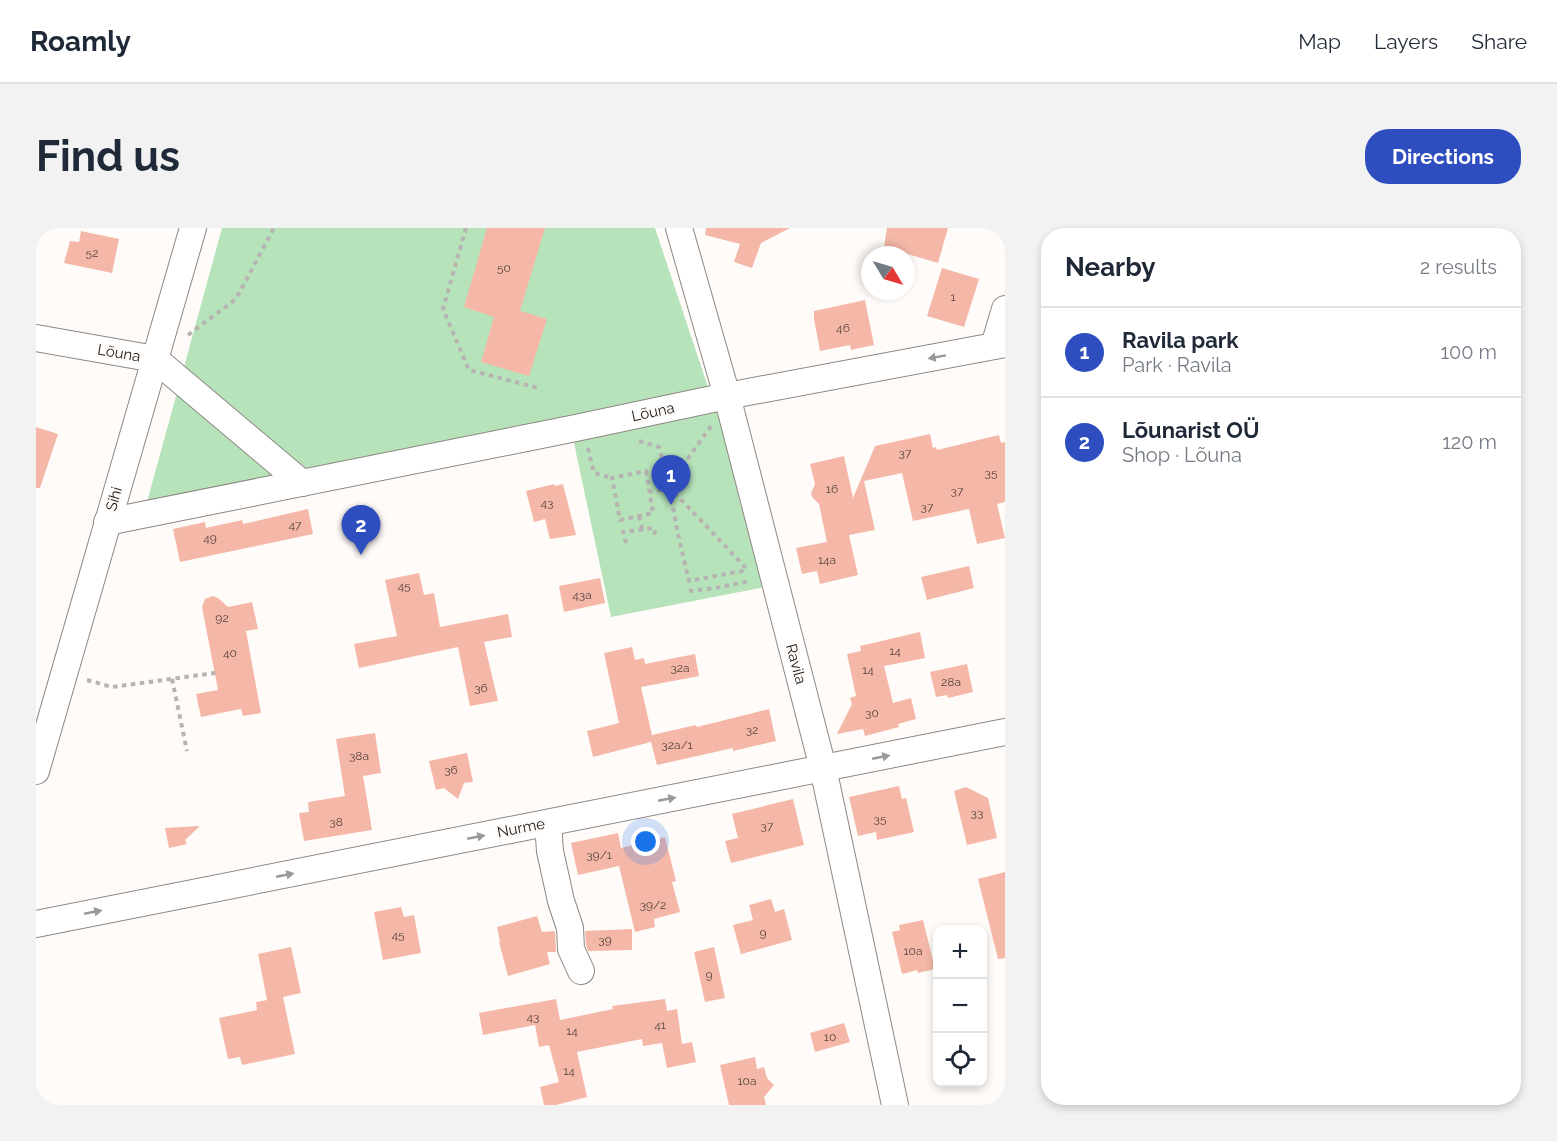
<!DOCTYPE html>
<meta charset="utf-8">
<style>
body{margin:0;font-family:Raleway,sans-serif;background:#f2f2f3;color:#1f2937}
.controls{position:absolute;right:18px;bottom:18px;display:grid;overflow:hidden;border-radius:12px;box-shadow:0 3px 9px #0003}
.controls button{width:54px;height:54px;display:grid;place-items:center;padding:0;border:0;border-bottom:2px solid #e0e1e3;background:#fff;color:#1f2937;font:30px sans-serif}
.compass{position:absolute;left:825px;top:18px;width:54px;height:54px;border-radius:50%;background:#fff;box-shadow:0 3px 9px #0003;rotate:128deg}
.you{position:absolute;left:610px;top:614px;width:21px;height:21px;margin:-15px;border:4px solid #fff;border-radius:50%;background:#1a73e8;box-shadow:0 0 0 9px #1a73e833}
.badge{display:grid;place-items:center;width:39px;height:39px;border-radius:50%;background:#2e4ebf;color:#fff;font-size:20px;font-weight:700}
.pin{position:absolute;translate:-50% -50px;filter:drop-shadow(0 2px 3px #0008)}
.pin::after{content:'';position:absolute;top:32px;width:21px;height:18px;background:inherit;clip-path:polygon(0 0,100% 0,50% 100%)}
.list{margin:0;padding:0;list-style:none}
h2{display:flex;justify-content:space-between;align-items:center;height:78px;margin:0;padding:0 24px;font-size:26px}
h2 small{font-size:20px;font-weight:400;color:#747a83}
.list li{display:grid;grid-template-columns:39px 1fr auto;gap:18px;align-items:center;box-sizing:border-box;height:90px;padding:0 24px;border-top:2px solid #e0e1e3}
.list b{display:block;font-size:22px;white-space:nowrap}
.list p{margin:0;font-size:20px;white-space:nowrap;color:#747a83}
.list em{font-size:20px;font-style:normal;color:#747a83}
.icon{flex:none;width:33px;height:33px;fill:none;stroke:currentColor;stroke-width:2;stroke-linecap:round;stroke-linejoin:round}
.map{position:relative;flex:none;width:969px;height:877px;overflow:hidden;border-radius:24px}
header{display:flex;align-items:center;gap:36px;box-sizing:border-box;height:84px;padding:0 30px;background:#fff;border-bottom:2px solid #e0e1e3}
header strong{font-size:28px}
nav{display:flex;gap:33px;margin-inline-start:auto;font-size:21px}
.intro{display:flex;align-items:center;justify-content:space-between;box-sizing:border-box;height:144px;padding:0 36px}
h1{margin:0;font-size:42px}
.button{padding:15px 27px;border-radius:24px;background:#2e4ebf;color:#fff;font-size:21px;font-weight:700}
main{display:flex;gap:36px;padding:0 36px}
aside{flex:1;background:#fff;border-radius:24px;box-shadow:0 3px 9px #0003}
.map>svg:first-child{display:block}
.green{fill:#b7e3bb}
.building{fill:#f5b8a8}
.lines{fill:none;stroke-linecap:round;stroke-linejoin:round}
.minor-casing{stroke:#8f8783;stroke-width:28}
.path{stroke:#b6b3b1;stroke-width:4;stroke-dasharray:4.5 4.5;stroke-linecap:butt}
.minor{stroke:#fff;stroke-width:26}
.oneway{fill:#9b9998}
.labels{text-anchor:middle;stroke-width:4.5;stroke-linejoin:round;paint-order:stroke}
.number-label{font-size:12px;fill:#55443e}
.street-label{font-size:15px;fill:#201d1b;stroke:#fefbf9}
</style>
<header>
<strong>Roamly</strong>
<nav><a>Map</a><a>Layers</a><a>Share</a></nav>
</header>
<div class="intro"><h1>Find us</h1><a class="button">Directions</a></div>
<main>
<div class="map">
<svg width="969" height="877" viewBox="0 0 969 877">
<rect width="100%" height="100%" fill="#fefbf9"/>
<g class="green">
<polygon points="186,0 619,0 673,162 108,285"/>
<polygon points="691,168 740,357 575,389 535,201"/>
</g>
<g class="building">
<polygon points="451,0 509,0 484,83 511,91 493,148 445,134 458,89 428,79"/>
<polygon points="670,0 754,0 725,15 716,40 698,34 704,16 669,7"/>
<polygon points="851,0 912,0 902,35 848,19"/>
<polygon points="45,3 83,11 76,45 28,35 34,13 43,14"/>
<polygon points="906,40 943,51 928,99 891,88"/>
<polygon points="829,72 838,117 815,122 814,117 784,123 778,91 778,83"/>
<polygon points="0,199 22,206 4,260 0,260"/>
<polygon points="894,206 897,220 900,219 901,222 963,207 965,215 969,214 969,274 961,276 969,310 941,316 933,281 877,293 866,245 828,253 839,302 813,307 822,347 784,356 781,343 766,346 760,320 791,314 783,276 776,269 775,265 779,256 774,236 808,228 817,270 839,218"/>
<polygon points="518,256 519,258 527,256 540,307 514,311 509,291 498,294 490,263"/>
<polygon points="272,281 277,306 144,334 137,301 169,294 170,300 206,292 207,296"/>
<polygon points="933,338 938,360 891,372 885,349"/>
<polygon points="383,345 388,367 398,365 404,399 472,386 476,409 448,414 462,473 434,478 422,419 323,440 318,416 361,408 349,352"/>
<polygon points="564,350 569,375 528,384 523,358"/>
<polygon points="177,368 182,370 192,379 216,374 222,401 210,403 225,485 207,488 205,481 165,489 160,466 182,462 166,379 169,371"/>
<polygon points="884,404 889,430 848,438 857,475 875,470 880,491 862,496 863,499 829,508 827,501 801,506 816,476 814,470 820,468 811,426 825,423 824,418"/>
<polygon points="596,419 599,432 608,430 609,436 659,426 663,448 605,459 616,507 660,497 661,499 733,481 740,513 697,523 697,520 621,537 615,514 557,529 551,503 583,495 568,425"/>
<polygon points="931,436 937,464 912,470 911,467 900,469 894,444"/>
<polygon points="339,505 345,545 327,548 336,602 268,613 263,585 273,584 272,574 309,568 300,511"/>
<polygon points="431,525 437,554 428,555 422,571 408,560 400,562 393,533"/>
<polygon points="863,558 866,571 870,570 878,604 841,612 840,604 822,608 813,569"/>
<polygon points="930,559 952,570 961,610 931,617 918,563"/>
<polygon points="757,571 768,617 695,635 689,613 702,610 696,586"/>
<polygon points="164,598 149,612 151,616 133,620 129,600"/>
<polygon points="582,605 585,620 629,609 640,653 636,654 644,684 618,691 619,699 599,704 583,638 542,647 535,615"/>
<polygon points="969,644 969,730 962,731 942,651"/>
<polygon points="735,671 739,684 748,681 756,712 705,726 697,697 717,692 713,677"/>
<polygon points="365,679 368,689 378,687 385,725 347,732 338,684"/>
<polygon points="501,688 506,704 519,703 520,724 511,724 514,736 472,748 463,714 464,714 461,699"/>
<polygon points="887,692 899,741 882,745 881,742 866,746 856,704 864,702 863,697"/>
<polygon points="596,701 596,722 552,723 550,717 549,703"/>
<polygon points="255,719 265,765 247,769 259,826 206,837 204,829 192,831 183,790 221,782 220,774 231,772 222,726"/>
<polygon points="678,719 689,770 669,774 658,724"/>
<polygon points="520,771 524,792 577,781 576,778 629,771 631,783 641,781 646,816 656,814 660,834 631,840 626,815 607,818 606,811 541,824 551,869 520,877 508,877 504,859 523,854 513,817 503,819 499,797 447,807 443,785"/>
<polygon points="808,795 814,814 779,824 774,805"/>
<polygon points="719,829 721,841 728,839 731,850 738,857 728,869 730,877 693,877 684,837"/>
</g>
<g class="lines">
<g class="minor-casing">
<g id="minor">
<polyline points="643,0 691,168 787,540 859,877"/>
<polyline points="0,110 119,131 266,255"/>
<polyline points="958,118 969,81"/>
<polyline points="71,294 535,201 691,168 969,116"/>
<polyline points="0,543 157,0"/>
<polyline points="512,595 514,623 525,673 534,700 535,721 545,743"/>
<polyline points="0,696 969,504"/>
</g>
</g>
<g class="path">
<polyline points="430,0 407,81 433,142 502,160"/>
<polyline points="152,107 200,71 238,0"/>
<polyline points="675,198 648,236 634,260 710,340"/>
<polyline points="603,213 623,219 634,260 614,264"/>
<polyline points="552,220 558,245 576,250"/>
<polygon points="610,243 617,285 584,292 576,250"/>
<polyline points="634,262 641,302 653,353 711,342"/>
<polyline points="603,288 606,301"/>
<polyline points="590,315 587,304 618,300 620,311"/>
<polyline points="653,363 679,360 714,353"/>
<polyline points="136,451 151,523"/>
<polyline points="51,452 76,459 179,445"/>
</g>
<use href="#minor" class="minor"/>
</g>
<defs><path id="oneway-solid" d="M-6-.8H1V-3.2L6.5 0L1 3.2V.8H-6Z" transform="scale(1.5)"/></defs>
<g class="oneway">
<use href="#oneway-solid" transform="translate(901 129) rotate(170)"/>
<use href="#oneway-solid" transform="translate(845 529) rotate(-11)"/>
<use href="#oneway-solid" transform="translate(631 571) rotate(-11)"/>
<use href="#oneway-solid" transform="translate(440 609) rotate(-11)"/>
<use href="#oneway-solid" transform="translate(249 647) rotate(-11)"/>
<use href="#oneway-solid" transform="translate(57 684) rotate(-11)"/>
</g>
<g class="labels">
<g class="number-label">
<text x="56" y="29">52</text>
<text x="468" y="44">50</text>
<text x="917" y="73">1</text>
<text x="807" y="104">46</text>
<text x="869" y="229">37</text>
<text x="955" y="249">35</text>
<text x="796" y="265">16</text>
<text x="921" y="267">37</text>
<text x="511" y="279">43</text>
<text x="891" y="283">37</text>
<text x="259" y="301">47</text>
<text x="174" y="314">49</text>
<text x="791" y="336">14a</text>
<text x="368" y="362">45</text>
<text x="546" y="371">43a</text>
<text x="186" y="394">92</text>
<text x="859" y="427">14</text>
<text x="194" y="429">40</text>
<text x="644" y="444">32a</text>
<text x="832" y="446">14</text>
<text x="915" y="458">28a</text>
<text x="445" y="464">36</text>
<text x="836" y="489">30</text>
<text x="716" y="506">32</text>
<text x="641" y="521">32a/1</text>
<text x="323" y="532">38a</text>
<text x="415" y="546">36</text>
<text x="941" y="589">33</text>
<text x="844" y="595">35</text>
<text x="300" y="598">38</text>
<text x="731" y="602">37</text>
<text x="563" y="631">39/1</text>
<text x="617" y="681">39/2</text>
<text x="727" y="709">9</text>
<text x="362" y="711">45</text>
<text x="569" y="716">39</text>
<text x="877" y="727">10a</text>
<text x="673" y="751">9</text>
<text x="497" y="793">43</text>
<text x="624" y="801">41</text>
<text x="536" y="807">14</text>
<text x="794" y="813">10</text>
<text x="533" y="847">14</text>
<text x="711" y="857">10a</text>
</g>
<g class="street-label">
<text transform="translate(83 125) rotate(10)" y="5">Lõuna</text>
<text transform="translate(617 184) rotate(-12)" y="5">Lõuna</text>
<text transform="translate(78 271) rotate(-74)" y="5">Sihi</text>
<text transform="translate(760 436) rotate(75)" y="5">Ravila</text>
<text transform="translate(485 600) rotate(-11)" y="5">Nurme</text>
</g>
</g>
</svg>
<div class="controls">
<button>+</button>
<button>−</button>
<button><svg class="icon" aria-label="locate" viewBox="0 0 24 24"><circle cx="12" cy="12" r="6"/><path d="M12 2v4M12 18v4M2 12h4M18 12h4"/></svg></button>
</div>
<svg class="compass" viewBox="-18 -18 36 36"><path d="M0-13l5 13h-10z" fill="#e53935"/><path d="M0 13l5-13h-10z" fill="#747a83"/></svg>
<div class="you"></div>
<div class="pin badge" style="left:635px;top:277px">1</div>
<div class="pin badge" style="left:325px;top:327px">2</div>
</div>
<aside>
<h2>Nearby<small>2 results</small></h2>
<ul class="list">
<li><span class="badge">1</span><div><b>Ravila park</b><p>Park · Ravila</p></div><em>100 m</em></li>
<li><span class="badge">2</span><div><b>Lõunarist OÜ</b><p>Shop · Lõuna</p></div><em>120 m</em></li>
</ul>
</aside>
</main>
